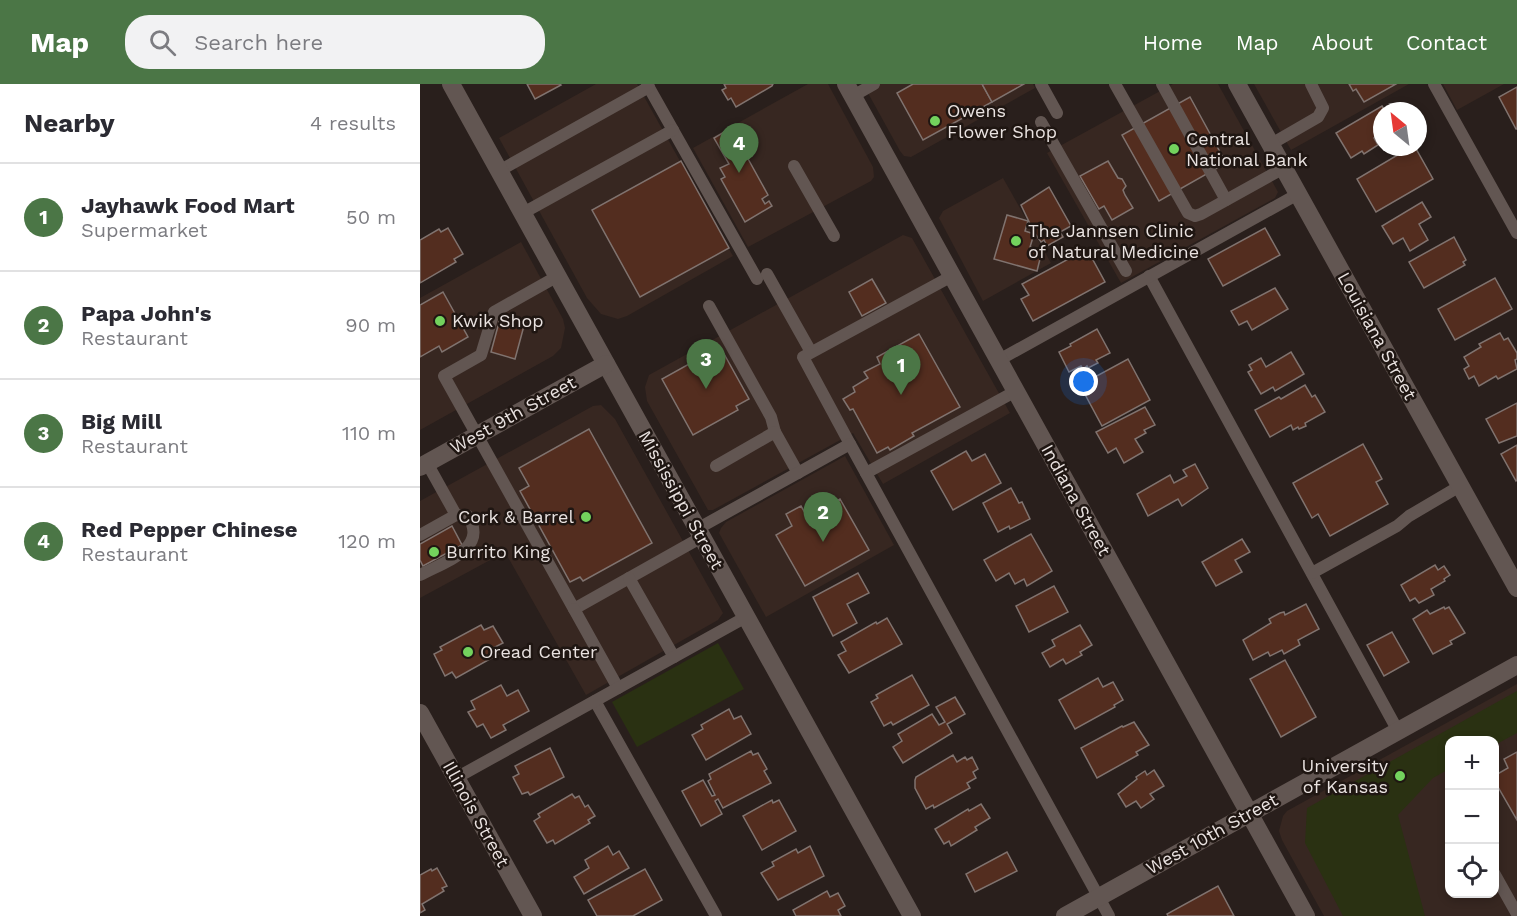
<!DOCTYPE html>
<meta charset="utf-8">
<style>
body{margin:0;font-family:"Work Sans",sans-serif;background:#f2f2f3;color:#2b2b33}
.controls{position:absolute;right:18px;bottom:18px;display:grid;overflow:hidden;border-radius:12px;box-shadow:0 3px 9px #0003}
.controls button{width:54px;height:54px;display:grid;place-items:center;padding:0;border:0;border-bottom:2px solid #e1e1e2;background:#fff;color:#2b2b33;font:30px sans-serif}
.compass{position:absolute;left:953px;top:18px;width:54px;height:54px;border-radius:50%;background:#fff;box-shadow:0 3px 9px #0003;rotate:331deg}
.you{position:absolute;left:664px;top:298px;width:21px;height:21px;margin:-15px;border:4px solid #fff;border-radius:50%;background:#1a73e8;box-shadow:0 0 0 9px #1a73e833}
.badge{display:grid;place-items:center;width:39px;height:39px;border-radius:50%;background:#4b7646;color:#fff;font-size:20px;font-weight:700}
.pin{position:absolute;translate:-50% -50px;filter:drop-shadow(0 2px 3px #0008)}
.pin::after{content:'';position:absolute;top:32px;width:21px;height:18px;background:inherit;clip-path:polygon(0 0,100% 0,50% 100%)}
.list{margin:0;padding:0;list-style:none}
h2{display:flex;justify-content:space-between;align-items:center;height:78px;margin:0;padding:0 24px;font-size:26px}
h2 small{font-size:20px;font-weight:400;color:#7c7c81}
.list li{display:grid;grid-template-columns:39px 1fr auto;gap:18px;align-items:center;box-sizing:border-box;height:108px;padding:0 24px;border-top:2px solid #e1e1e2}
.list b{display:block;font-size:22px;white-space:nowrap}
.list p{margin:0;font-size:20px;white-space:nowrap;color:#7c7c81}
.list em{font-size:20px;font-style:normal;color:#7c7c81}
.icon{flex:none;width:33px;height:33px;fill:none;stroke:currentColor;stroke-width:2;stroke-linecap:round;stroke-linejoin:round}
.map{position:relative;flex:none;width:1097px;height:832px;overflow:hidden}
header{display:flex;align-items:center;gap:36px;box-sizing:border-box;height:84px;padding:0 30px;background:#4b7646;color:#fff}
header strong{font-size:28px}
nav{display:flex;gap:33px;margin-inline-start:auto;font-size:21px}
.search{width:420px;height:54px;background:#f2f2f3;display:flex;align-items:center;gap:15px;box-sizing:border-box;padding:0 21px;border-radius:24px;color:#7c7c81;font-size:22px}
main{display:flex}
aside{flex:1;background:#fff}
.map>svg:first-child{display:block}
.built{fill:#372721;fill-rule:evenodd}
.green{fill:#2a3112}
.building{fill:#532d1f;stroke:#80736f;stroke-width:1.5}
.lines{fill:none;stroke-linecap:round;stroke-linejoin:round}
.service{stroke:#625652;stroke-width:12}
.minor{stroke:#625652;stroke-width:18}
.secondary{stroke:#625652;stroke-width:18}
.poi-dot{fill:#73d25d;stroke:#1f1612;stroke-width:2}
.labels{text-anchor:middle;stroke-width:5;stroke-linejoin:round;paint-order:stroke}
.poi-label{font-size:18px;fill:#e9e2e0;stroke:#1f1612;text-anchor:start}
.street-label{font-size:18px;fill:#e9e2e0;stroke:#1f1612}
</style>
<header>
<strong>Map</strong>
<div class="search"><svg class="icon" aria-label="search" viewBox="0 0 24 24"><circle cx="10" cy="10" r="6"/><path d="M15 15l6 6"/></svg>Search here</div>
<nav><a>Home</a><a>Map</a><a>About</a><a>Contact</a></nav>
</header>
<main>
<aside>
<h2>Nearby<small>4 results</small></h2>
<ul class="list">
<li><span class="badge">1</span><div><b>Jayhawk Food Mart</b><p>Supermarket</p></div><em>50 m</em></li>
<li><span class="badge">2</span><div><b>Papa John's</b><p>Restaurant</p></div><em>90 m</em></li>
<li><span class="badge">3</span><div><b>Big Mill</b><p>Restaurant</p></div><em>110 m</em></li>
<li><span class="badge">4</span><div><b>Red Pepper Chinese</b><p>Restaurant</p></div><em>120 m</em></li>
</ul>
</aside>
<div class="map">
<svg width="1097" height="832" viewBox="0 0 1097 832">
<rect width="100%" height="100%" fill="#291f1c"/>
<g class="built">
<polygon points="176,0 217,0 313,172 207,232 198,235 181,230 167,214 79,54"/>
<polygon points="388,0 408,0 453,83 454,93 451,97 328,163 273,64"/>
<polygon points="443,0 613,0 615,4 491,73 484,72 480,67"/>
<polygon points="753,0 798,0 858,108 855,114 701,199 627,69"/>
<polygon points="834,0 989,0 871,66"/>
<polygon points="1023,0 1084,0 1037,26"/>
<polygon points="583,94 631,179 563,217 519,134 523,127"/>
<polygon points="483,151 492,154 590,329 463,400 433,349 293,426 288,426 227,317 225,303 229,291"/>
<polygon points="101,158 143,235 145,244 141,264 133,272 0,346 0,214"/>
<polygon points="181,321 195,335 303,529 298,536 166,611 85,468 0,514 0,417 173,322"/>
<polygon points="425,372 474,461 346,533 299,449 301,444 306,438"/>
<path d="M1097,600V832H904L862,756L859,747L863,732L867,727ZM1030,656H1074V810H1030Z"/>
</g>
<g class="green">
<polygon points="298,559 324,605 217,663 192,618"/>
<polygon points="1097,607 1097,649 1075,661 1074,656 1030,656 1029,685 1013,694 978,731 1005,832 923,832 885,759 887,724"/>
</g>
<g class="building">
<polygon points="107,0 140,0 141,1 115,15"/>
<polygon points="304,0 353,0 352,2 316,23 311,14 308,16 302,6 306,4"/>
<polygon points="493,0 562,0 572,18 503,56 477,9"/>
<polygon points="562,0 604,0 572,18"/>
<polygon points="929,0 976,0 944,18 936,5 933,7"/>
<polygon points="1097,3 1097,45 1096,45 1079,13"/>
<polygon points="770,13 806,79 739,117 702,51"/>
<polygon points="962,22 965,27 962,27 962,49 954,54 958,61 944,70 942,67 931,74 916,49"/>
<polygon points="311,44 348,111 342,115 345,120 349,117 352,122 325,138 301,95 305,93 300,84 309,80 294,54"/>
<polygon points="991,63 995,63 1013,95 956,128 937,95"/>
<polygon points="261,77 309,164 220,213 172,126"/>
<polygon points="688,77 698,94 702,95 706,102 703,106 705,111 713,124 692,136 684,122 679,125 660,92"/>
<polygon points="629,103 651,142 640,148 643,153 627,162 624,156 621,158 614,148 601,121"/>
<polygon points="1002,118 1011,133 999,140 1008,156 990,167 983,154 973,160 962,142"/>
<polygon points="587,131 608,137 605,147 614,150 610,163 622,167 617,187 574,175"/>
<polygon points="28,144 43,170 34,175 36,178 0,199 0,156 19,145 21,148"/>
<polygon points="845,144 860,171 803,202 788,175"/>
<polygon points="1034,153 1046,176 1043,178 1045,181 1004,204 989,178"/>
<polygon points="667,165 685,198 613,237 601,215 609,211 602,200"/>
<polygon points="1075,194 1092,225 1035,256 1018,225"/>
<polygon points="452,195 466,219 442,232 429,208"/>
<polygon points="855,204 868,225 832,246 827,237 819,241 811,227"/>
<polygon points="23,208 48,253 22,268 19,262 0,273 0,221"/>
<polygon points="81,231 105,238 95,275 71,268"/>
<polygon points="677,245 690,269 676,276 678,279 668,284 667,282 663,285 661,282 649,288 639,268 651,262 650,260"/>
<polygon points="1080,249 1084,256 1088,254 1097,269 1097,275 1095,276 1097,285 1078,295 1076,292 1059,302 1054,292 1049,295 1044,285 1049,282 1044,273 1061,263 1059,260"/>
<polygon points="499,250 540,323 492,349 494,352 470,366 468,363 457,369 433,325 430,326 423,315 435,308 433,303 448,294 444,288 460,280 457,273"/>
<polygon points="303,268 329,315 316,322 318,326 273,351 242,295 287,270 290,276"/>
<polygon points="871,268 884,290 855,307 853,303 841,310 828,288 832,286 829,281 841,274 846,283"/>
<polygon points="708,275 730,316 682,342 660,301"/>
<polygon points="885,301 892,313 895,311 905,328 885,339 886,342 879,345 878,343 873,346 871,341 850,353 835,326 859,313 861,315"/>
<polygon points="1097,319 1097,352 1079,359 1066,335"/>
<polygon points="725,323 735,341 724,346 726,349 715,355 723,368 704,379 696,364 688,369 676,348"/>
<polygon points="169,345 232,459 163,497 160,493 150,498 100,407 109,402 99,384"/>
<polygon points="943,360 962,395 956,398 968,420 910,452 898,430 892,434 873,399"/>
<polygon points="1097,361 1097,396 1096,397 1081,370"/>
<polygon points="546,367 552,377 565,370 581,399 533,426 511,387"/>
<polygon points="775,380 788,404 762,422 758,415 728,432 717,410 750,391 754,399 767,392 763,386"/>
<polygon points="591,404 599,419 602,418 610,435 590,445 589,442 578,448 563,419"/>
<polygon points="420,415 449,466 385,502 356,451 372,442 366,430 381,422 388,434"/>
<polygon points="32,442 42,461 3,482 0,476 0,460"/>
<polygon points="611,450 632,487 607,502 604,495 595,500 589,489 576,497 564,476"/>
<polygon points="822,455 830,468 815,476 822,488 796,502 782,478"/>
<polygon points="1015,481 1018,486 1024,482 1030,491 1024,495 1025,497 1011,505 1014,511 999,519 995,514 990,517 981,501"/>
<polygon points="438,489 449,509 427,520 437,539 413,552 393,513"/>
<polygon points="634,502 648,528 609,548 596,522"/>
<polygon points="886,520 899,545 878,556 880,561 864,570 862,566 850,572 848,568 833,576 823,556 851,539 849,535 860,529 864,528 865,531"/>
<polygon points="1024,523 1025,525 1029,523 1045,549 1030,557 1032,560 1013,570 993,535 1007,526 1010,530"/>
<polygon points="467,534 482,560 429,589 418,571 426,567 421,558 456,538 457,540"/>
<polygon points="61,541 64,546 73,542 83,559 75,563 79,570 36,594 32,588 25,592 14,570 22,566 20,563"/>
<polygon points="660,541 672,561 660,568 662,571 646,580 643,575 630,583 622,569 635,562 632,556"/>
<polygon points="972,548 989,578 964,592 947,561"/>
<polygon points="865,576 896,633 861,653 830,595"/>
<polygon points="492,591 509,621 473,641 471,638 464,642 451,618 458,614 456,611"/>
<polygon points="678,594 683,603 693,598 703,616 694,621 695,623 655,645 639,616"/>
<polygon points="81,601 87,612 98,606 109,627 83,641 86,646 71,654 63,640 57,643 48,628 55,625 51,617"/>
<polygon points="535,613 545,630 527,640 532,649 483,679 473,663 482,657 478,650 512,630 519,641 525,638 516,623"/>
<polygon points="309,625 314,635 321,632 331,650 286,676 272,651 283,645 281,641"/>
<polygon points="714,638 729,661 716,668 718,671 677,694 661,664 702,642 703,643"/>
<polygon points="130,664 144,693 110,711 108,708 102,710 93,693 99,690 95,682"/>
<polygon points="331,667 333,671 338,669 347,685 344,687 351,699 303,724 298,715 295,717 302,730 281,742 262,707 283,696 292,712 295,711 288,697 291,695 289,690"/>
<polygon points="1097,668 1097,736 1074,696 1074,692 1088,684 1084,675"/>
<polygon points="533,671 537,678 545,673 547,676 552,673 558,685 553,688 556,694 547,699 550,704 514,724 513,721 506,725 495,704 495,696 496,693"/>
<polygon points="734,686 744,702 730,710 734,715 721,724 716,717 706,723 698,710 717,695 716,693 725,687 727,691"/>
<polygon points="152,710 155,714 159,712 165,723 168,721 175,732 168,736 170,739 135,760 133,756 127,759 114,737 120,733 118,730"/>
<polygon points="352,716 353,719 359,716 376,747 342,766 323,732"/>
<polygon points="561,720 570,734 555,743 557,746 531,762 529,757 524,760 515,745 548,725 549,727"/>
<polygon points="188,762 193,771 199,767 209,784 164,810 154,793 169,784 165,776"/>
<polygon points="390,762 404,792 358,816 341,789 354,782 352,778 376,765 378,769"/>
<polygon points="587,768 597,787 555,808 546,790"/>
<polygon points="17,784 27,802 22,804 24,807 2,820 5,826 0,829 0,791 11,785 12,787"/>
<polygon points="225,785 242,816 213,832 177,832 168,816"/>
<polygon points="798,802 814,832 748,832 747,830"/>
<polygon points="407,807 410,813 418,809 425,822 418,826 421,832 376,832 373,826"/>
</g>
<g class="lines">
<g class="service">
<polyline points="227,0 337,195"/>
<polyline points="621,0 637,29"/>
<polyline points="695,0 768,129 775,132 781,130 864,84"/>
<polyline points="742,0 806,116"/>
<polyline points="1014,0 1097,149"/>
<polyline points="433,12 454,0"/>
<polyline points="621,38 706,187"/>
<polyline points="851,60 898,33 903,24 891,0"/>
<polyline points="374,82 414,152"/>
<polyline points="79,87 229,3"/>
<polyline points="103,129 253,46"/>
<polyline points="347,190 391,268"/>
<polyline points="138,192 74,228 61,271 24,292 154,525 282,453"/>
<polyline points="729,192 978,647"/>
<polyline points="289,222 351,333 355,348"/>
<polyline points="579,276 878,110"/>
<polyline points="430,360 383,273 532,192"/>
<polyline points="7,379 36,431"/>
<polyline points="296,382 355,348 378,389"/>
<polyline points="446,389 596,307"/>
<polyline points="277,445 430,360 689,832"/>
<path d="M0,451L36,431L48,432C69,465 24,478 0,491"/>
<polyline points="892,489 977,442 989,432 1040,402"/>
<polyline points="209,494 254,573"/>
<polyline points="154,525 198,604"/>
<polyline points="175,617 296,832"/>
<polyline points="36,694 326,533"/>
<polyline points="1074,789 1097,830"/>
</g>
<g class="minor">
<polyline points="31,0 492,832"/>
<polyline points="426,0 886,832"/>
<polyline points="817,0 1097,504"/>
<polyline points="0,629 113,832"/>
<polyline points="645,832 1097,581"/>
</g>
<polyline class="secondary" points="0,383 186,280"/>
</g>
<g class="poi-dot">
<circle cx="515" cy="37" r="6"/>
<circle cx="754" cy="65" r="6"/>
<circle cx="596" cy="157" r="6"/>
<circle cx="20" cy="237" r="6"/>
<circle cx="166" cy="433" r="6"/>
<circle cx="14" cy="468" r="6"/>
<circle cx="48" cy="568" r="6"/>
<circle cx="980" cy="692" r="6"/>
</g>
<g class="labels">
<g class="poi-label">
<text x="527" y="33">Owens<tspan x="527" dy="21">Flower Shop</tspan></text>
<text x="766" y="61">Central<tspan x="766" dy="21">National Bank</tspan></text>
<text x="608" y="153">The Jannsen Clinic<tspan x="608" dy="21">of Natural Medicine</tspan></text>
<text x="32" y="243">Kwik Shop</text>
<text x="154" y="439" text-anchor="end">Cork &amp; Barrel</text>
<text x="26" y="474">Burrito King</text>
<text x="60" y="574">Oread Center</text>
<text x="968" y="688" text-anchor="end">University<tspan x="968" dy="21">of Kansas</tspan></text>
</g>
<g class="street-label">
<text transform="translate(957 252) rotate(61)" y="6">Louisiana Street</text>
<text transform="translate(93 331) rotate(-29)" y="6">West 9th Street</text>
<text transform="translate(261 416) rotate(61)" y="6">Mississippi Street</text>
<text transform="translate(656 416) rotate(61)" y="6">Indiana Street</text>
<text transform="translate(56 730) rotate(61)" y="6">Illinois Street</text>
<text transform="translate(792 750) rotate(-29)" y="6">West 10th Street</text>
</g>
</g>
</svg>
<div class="controls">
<button>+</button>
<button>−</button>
<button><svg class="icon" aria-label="locate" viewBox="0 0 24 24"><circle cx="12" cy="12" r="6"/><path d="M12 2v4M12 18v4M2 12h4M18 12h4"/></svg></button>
</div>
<svg class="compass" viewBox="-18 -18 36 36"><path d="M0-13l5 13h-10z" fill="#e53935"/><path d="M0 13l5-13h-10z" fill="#7c7c81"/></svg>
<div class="you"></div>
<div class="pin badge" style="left:481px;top:311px">1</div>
<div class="pin badge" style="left:403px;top:458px">2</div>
<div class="pin badge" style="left:286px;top:305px">3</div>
<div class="pin badge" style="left:319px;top:89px">4</div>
</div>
</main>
